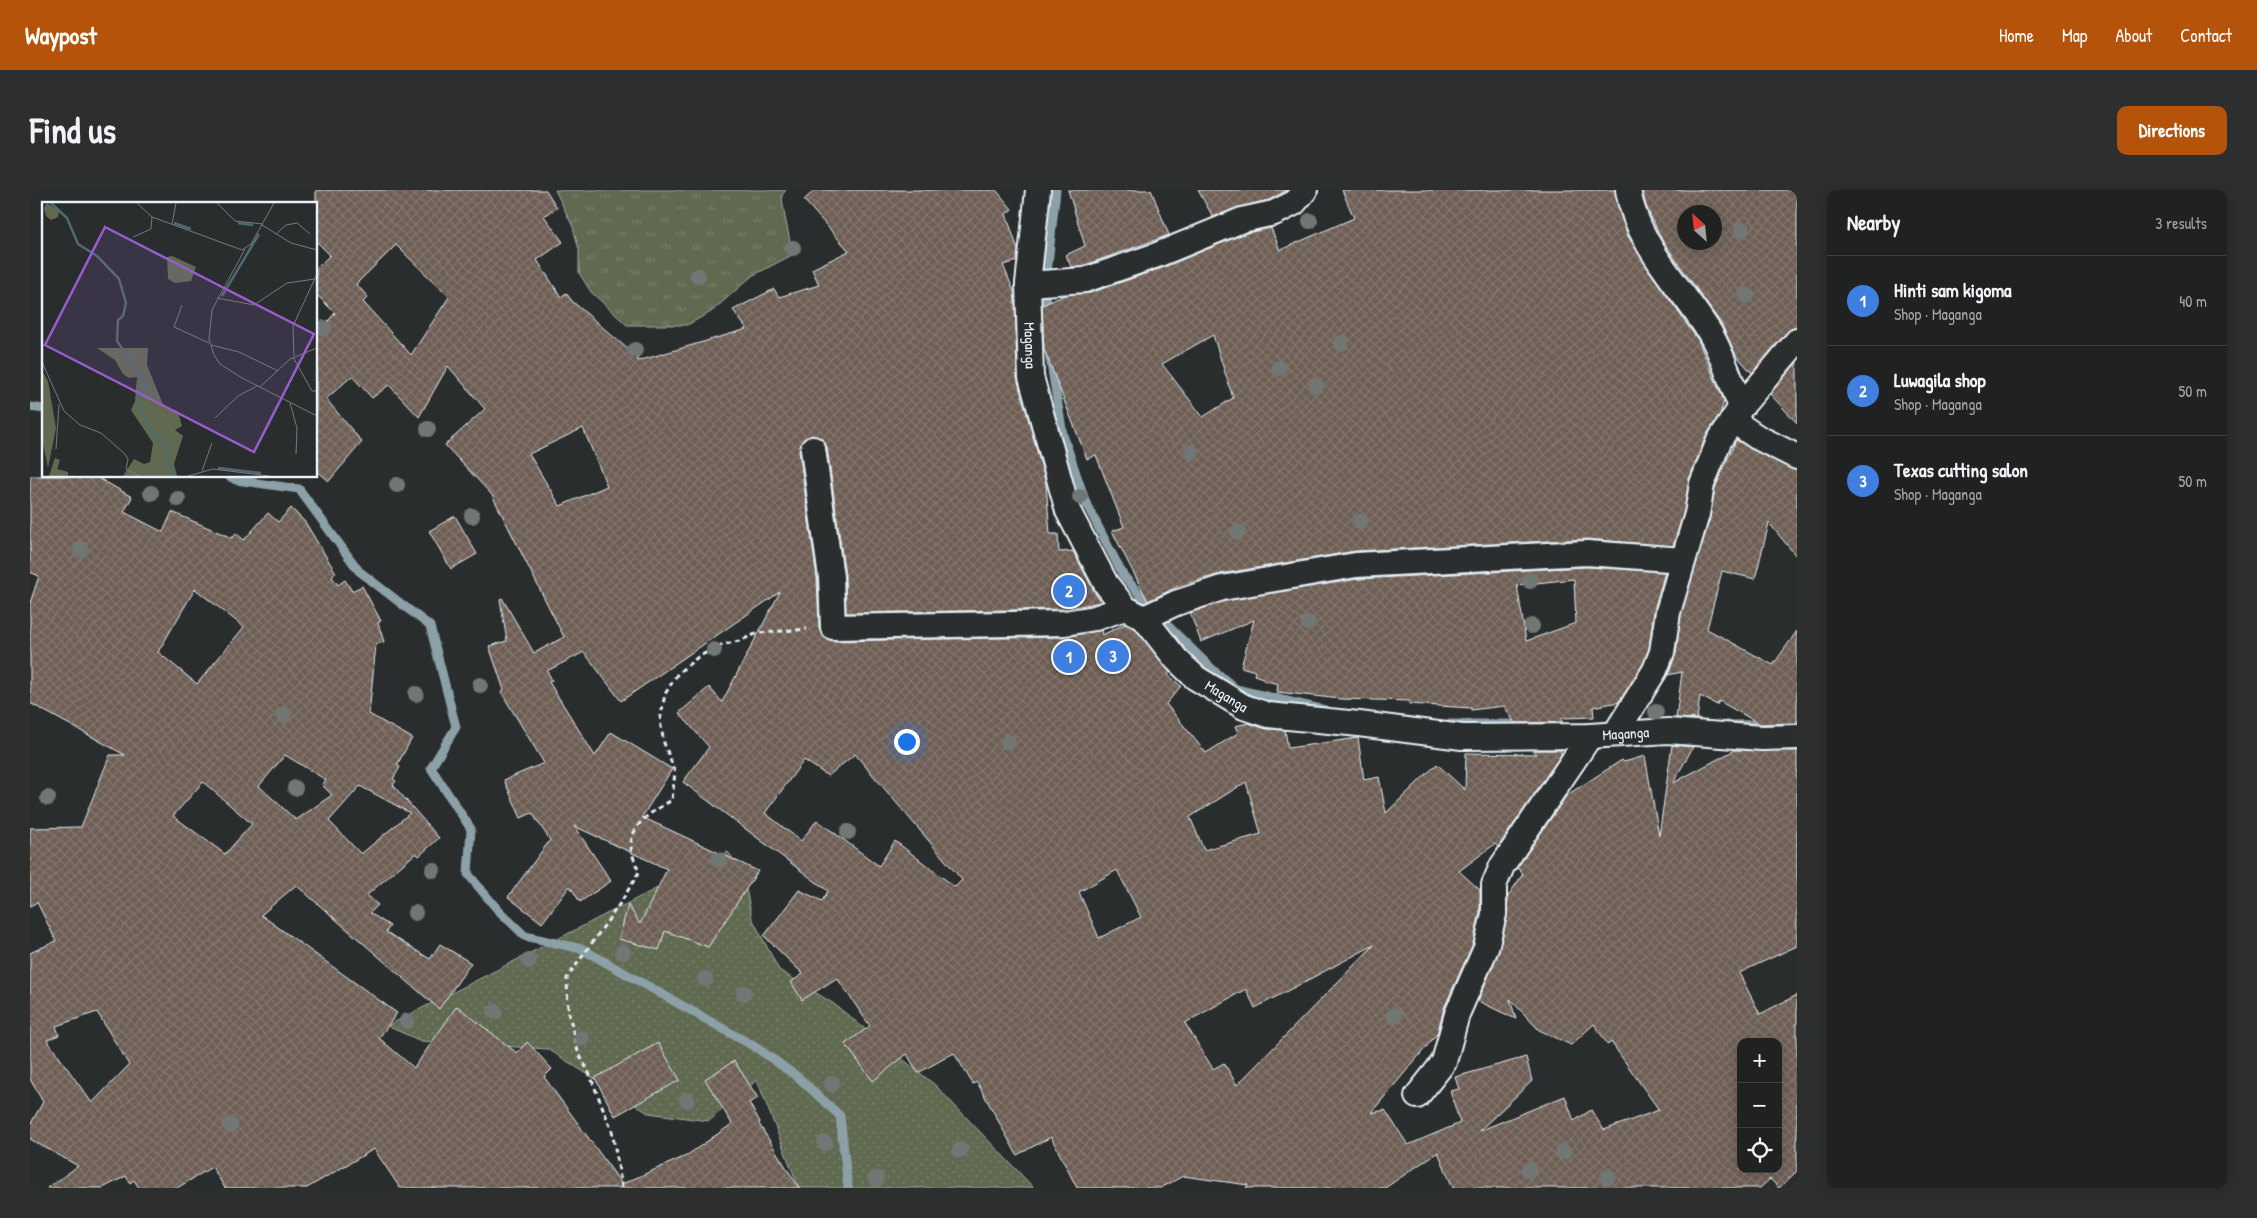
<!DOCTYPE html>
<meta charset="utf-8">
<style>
body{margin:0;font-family:"Patrick Hand",sans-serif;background:#2d2f2f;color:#f1f3f6}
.controls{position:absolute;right:15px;bottom:15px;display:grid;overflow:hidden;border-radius:10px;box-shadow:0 2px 12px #0003}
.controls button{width:45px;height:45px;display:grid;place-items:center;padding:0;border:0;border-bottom:1px solid #3d3f40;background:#202222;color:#f1f3f6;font:25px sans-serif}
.compass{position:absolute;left:1647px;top:15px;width:45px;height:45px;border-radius:50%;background:#202222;box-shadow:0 2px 12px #0003;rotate:333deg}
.you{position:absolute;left:876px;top:551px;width:18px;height:18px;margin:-12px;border:4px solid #fff;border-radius:50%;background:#1a73e8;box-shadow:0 0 0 8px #1a73e833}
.badge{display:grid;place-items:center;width:32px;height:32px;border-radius:50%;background:#b45309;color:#fff;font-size:16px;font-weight:700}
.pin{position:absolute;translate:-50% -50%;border:2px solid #fff;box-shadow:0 1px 5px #0006}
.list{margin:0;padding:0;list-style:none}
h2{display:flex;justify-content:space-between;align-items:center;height:65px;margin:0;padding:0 20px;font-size:21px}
h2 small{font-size:16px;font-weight:400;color:#a2a4a5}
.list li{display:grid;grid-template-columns:32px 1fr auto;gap:15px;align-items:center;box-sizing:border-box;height:90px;padding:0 20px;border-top:1px solid #3d3f40}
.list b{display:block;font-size:19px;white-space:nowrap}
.list p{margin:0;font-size:16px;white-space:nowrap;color:#a2a4a5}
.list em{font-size:16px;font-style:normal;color:#a2a4a5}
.icon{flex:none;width:28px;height:28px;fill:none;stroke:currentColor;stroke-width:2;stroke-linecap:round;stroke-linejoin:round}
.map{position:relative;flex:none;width:1767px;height:998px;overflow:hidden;border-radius:10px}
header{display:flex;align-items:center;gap:30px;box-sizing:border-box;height:70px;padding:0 25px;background:#b45309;color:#fff}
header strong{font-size:24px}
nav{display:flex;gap:28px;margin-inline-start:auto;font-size:18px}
.intro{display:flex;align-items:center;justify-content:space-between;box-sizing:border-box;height:120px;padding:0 30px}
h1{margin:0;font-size:35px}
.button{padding:12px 22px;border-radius:10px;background:#b45309;color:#fff;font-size:18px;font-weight:700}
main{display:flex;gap:30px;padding:0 30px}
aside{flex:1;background:#202222;border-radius:10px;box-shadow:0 2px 12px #0003}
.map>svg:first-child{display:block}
.grass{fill:url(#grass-tufts);stroke:#a4aea4}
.park{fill:url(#park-dots);stroke:#a4aea4}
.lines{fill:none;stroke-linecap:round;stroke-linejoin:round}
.stream{stroke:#8ca0a8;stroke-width:9}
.building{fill:url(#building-cross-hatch);stroke:#e8f1f8;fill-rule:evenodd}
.minor-casing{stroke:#e8f1f8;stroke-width:28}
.path{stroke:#e8f1f8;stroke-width:3;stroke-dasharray:5 4;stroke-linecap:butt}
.minor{stroke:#2a2d2e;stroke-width:24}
.tree{fill:#717774}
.labels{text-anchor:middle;stroke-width:4;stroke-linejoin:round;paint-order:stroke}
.street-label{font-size:15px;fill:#e8f1f8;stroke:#2a2d2e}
.inset-river{fill:none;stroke:#4f6a73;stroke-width:2.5}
.inset-road{fill:none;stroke:#767b7f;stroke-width:1}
.view{fill:#965dcd;fill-opacity:0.15;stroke:#965dcd;stroke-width:2.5}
.inset-edge{fill:none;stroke:#e8f1f8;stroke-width:2.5}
</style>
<header>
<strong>Waypost</strong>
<nav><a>Home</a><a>Map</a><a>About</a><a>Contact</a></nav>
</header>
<div class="intro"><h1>Find us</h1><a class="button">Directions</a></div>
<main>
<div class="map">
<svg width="1767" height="998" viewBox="0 0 1767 998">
<defs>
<pattern id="grass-tufts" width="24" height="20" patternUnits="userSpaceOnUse" patternTransform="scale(1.25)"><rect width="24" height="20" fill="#616a51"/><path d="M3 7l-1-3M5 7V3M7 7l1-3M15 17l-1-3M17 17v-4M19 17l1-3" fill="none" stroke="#78806b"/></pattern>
<pattern id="park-dots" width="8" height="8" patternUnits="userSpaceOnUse" patternTransform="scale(1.25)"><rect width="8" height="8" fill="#616a51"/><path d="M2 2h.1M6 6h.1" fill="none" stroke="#78806b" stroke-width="1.8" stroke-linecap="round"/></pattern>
<pattern id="building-cross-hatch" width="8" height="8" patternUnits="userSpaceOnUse" patternTransform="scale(1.25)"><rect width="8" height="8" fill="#6e5e54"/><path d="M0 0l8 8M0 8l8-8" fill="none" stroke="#83766d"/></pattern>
</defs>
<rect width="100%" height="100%" fill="#2a2d2e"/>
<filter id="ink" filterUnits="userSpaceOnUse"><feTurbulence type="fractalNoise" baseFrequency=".02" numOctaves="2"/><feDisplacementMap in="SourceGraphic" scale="10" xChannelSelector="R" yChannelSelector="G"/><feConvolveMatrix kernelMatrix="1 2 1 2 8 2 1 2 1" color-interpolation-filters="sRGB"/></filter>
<g filter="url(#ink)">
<path class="grass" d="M525,0H756L752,5C753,26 760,44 762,65L722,86L681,122L657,135H597L561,102L549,83V60L543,37Z"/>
<polygon class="park" points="698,662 712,680 722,728 749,780 804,814 905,895 1004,998 769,998 727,890 679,931 618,923 518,859 391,851 357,836"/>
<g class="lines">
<g class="stream">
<polyline points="1016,124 1017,83 1026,0"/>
<polyline points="1019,162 1033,245 1056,313 1093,385 1126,424 1181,478 1206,499 1295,520"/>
<polyline points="0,217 14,219"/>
<polyline points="199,286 206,290 269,299 329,381 400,436 426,537 401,578 441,639 438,684 468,720 495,746 552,759 727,858 769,888 810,926 818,998"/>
<polyline points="1420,534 1527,534"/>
<polyline points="1697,535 1767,534"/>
</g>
</g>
<g class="building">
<path d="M286,0H516L527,18L514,26L533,52L507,70L531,107L536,103L542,111L607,167L608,171L717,139L703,120L744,99L749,107L789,95L782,79L819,61L774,10L785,0H966L982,19L976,24L988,60L987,71L973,75L985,104L987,188L1016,294L1020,344H1028L1029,362L1043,361L1070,412L1034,419L816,423L815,385L797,257L793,250L782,245L774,249L769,261L787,388L789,438L792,445L803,451L1035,447L1071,440L1072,445L1095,434L1105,439L1140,482L1138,485L1151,496L1136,514L1176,563L1208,543L1205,536L1218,533L1236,539L1255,540L1258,558L1328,548L1334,590L1349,587L1356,623L1407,574L1435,600L1436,563L1506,564L1503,560H1531V565L1468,657L1465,654L1429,681L1450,700V722L1443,754L1414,818L1407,844L1341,923L1355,920L1378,955L1430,933L1420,901L1429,899L1425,887L1496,867L1502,891L1449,941L1535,906L1544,931L1561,920L1574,940L1629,920L1581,852L1578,855L1564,834L1541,855L1509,840L1480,809L1486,829L1448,811L1469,761L1477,727L1478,706L1493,684L1487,678L1537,605L1592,570L1594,572L1615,566L1629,646L1642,555L1663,557L1643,593L1705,560L1767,561V756L1709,783L1730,824L1767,805V981L1749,998L1740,989L1730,998H1423L1408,962L1355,998H1216L1218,995L1153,986L1131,998H1047L1021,947L987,965L947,892L943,894L924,863L888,883L877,864L843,891L815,854L840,836L807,788L772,810L761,792L773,784L734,746L769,700L792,711L798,701L653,592L679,557L649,523L679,497L692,512L750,402L591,511L554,462L517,481L522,490L519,492L565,566L581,542L642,579L612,627L728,681L678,757L635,741L629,760L589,749L598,715L610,734L637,679L544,636L581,691L550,712L540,696L512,733L478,707L520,650L502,623L491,628L474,590L514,573L471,502L474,500L459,456L477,451L470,409L472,408L504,463L534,447L462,305L415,255L455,219L418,176L389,227L359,195L342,208L322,186L296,209L332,252L299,291L286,280V145L305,123L286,104V79L300,65L286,51ZM366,55L419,107L381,165L333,112L338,107L326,94ZM553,238L577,296L530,316L499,264ZM825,564L932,690L925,697L865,651L849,676L787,630L771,651L735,623L774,570L798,586ZM1216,592L1231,644L1174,660L1160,627ZM1087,680L1111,727L1069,748L1049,702ZM1344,755L1207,895L1194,873L1183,879L1155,833L1216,799L1225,818ZM1711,852H1748V979H1711Z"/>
<polygon points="1038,0 1121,0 1139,45 1052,76 1041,77 1036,65 1055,56"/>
<polygon points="1168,0 1257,0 1239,10 1209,17 1183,27"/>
<path d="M1312,0H1585L1590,24L1598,46L1620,82L1668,150L1694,211L1691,222L1676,246L1659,289L1654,321L1643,356L1556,349L1325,361L1190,384L1149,396L1118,411L1082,341L1094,337L1066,265L1057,269L1014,159L1012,115L1035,105L1060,103L1132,78L1216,43L1241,38L1250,60L1324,28ZM1183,145L1203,208L1173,227L1132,174Z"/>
<path d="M1612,0H1767V138L1757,142L1722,183L1706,165L1692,135L1632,50L1616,16ZM1654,22H1684V52H1654Z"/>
<polygon points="1767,172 1767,233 1740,204"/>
<polygon points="1706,250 1721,259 1767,281 1767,367 1739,333 1725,389 1692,381 1677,439 1743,475 1767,441 1767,533 1730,534 1689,511 1687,515 1670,506 1667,529 1646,528 1652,482 1638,485 1646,464 1651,425 1680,328 1685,298"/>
<path d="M0,286H65L102,307L94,322L133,342L142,322L202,348L206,343L214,350L238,323L248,332L261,318L275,332L306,383L302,387L308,395L315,390L322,401L332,396L351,431L348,433L354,452L346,454L339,524L382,548L367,575L370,577L363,589L366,591L363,595L409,648L389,666L386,663L337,705L348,715L340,723L360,736L356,742L400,769L410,754L441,773L409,819L266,695L231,725L367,823L349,848L384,878L427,816L487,863L497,852L522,879L514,887L592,994L656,966L702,934L675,889L704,871L728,908L719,913L730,932L729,934L769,998H370L344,959L277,998H195L182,977L147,998H109L104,990L100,993L96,986L73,998H17L48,976L0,949V935L13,912L0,889V763L26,751L7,712L0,716V638L51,637L80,565H95L0,513V413L9,386L0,382ZM165,399L214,437L167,494L128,462ZM255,565L296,590L292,595L302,605L266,630L229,596ZM173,592L222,634L195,664L143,626ZM330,596L380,623L331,664L299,631ZM67,822L99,875L62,913L17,850L29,845L26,836Z"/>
<polygon points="425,326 447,364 421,379 399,341"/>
<path d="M1557,377L1635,382L1624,420L1619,458L1613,474L1589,512L1563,517L1564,527L1532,528V532L1485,533L1474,516L1441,520V518L1379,514V511L1311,509L1247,502L1248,494L1233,490V488L1224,485L1225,481L1211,477L1224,430L1171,452L1160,423L1195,411L1328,389ZM1544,389L1546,433L1496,451L1487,395Z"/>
<polygon points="628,853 650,890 585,926 565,888"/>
</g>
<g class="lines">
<g class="minor-casing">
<g id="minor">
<path id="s1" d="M1008,0L998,94L1001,187L1038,321L1076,394L1095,418L1114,428L1146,469L1166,488L1214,517L1238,525L1329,534L1432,547L1560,546L1638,541L1732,548L1767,547"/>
<path d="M1598,0C1607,56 1651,96 1680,143C1693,165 1701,193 1711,217"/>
<polyline points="998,94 1055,90 1127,65 1212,30 1244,23 1264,13 1275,0"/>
<polyline points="1702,230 1727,247 1767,267"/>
<polyline points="783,259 801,387 803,437 1035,433 1065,428 1095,418"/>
<polyline points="1114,428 1146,413 1192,398 1326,375 1557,363 1653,370"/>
<polyline points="1585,544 1625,480 1632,462 1638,422 1667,324 1672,294 1689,251 1711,217 1767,151"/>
<polyline points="1387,906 1414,872 1427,824 1456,758 1464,724 1464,695 1472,676 1560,546"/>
</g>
</g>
<path class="path" d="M592,998L582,941L559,883L548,862L538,820L537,788L591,712L609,682C606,674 601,664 601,655C602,632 625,620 642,610L645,582L634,553L630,531L635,504L648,483L668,467L691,455L709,451L728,443L777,439"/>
<use href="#minor" class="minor"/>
</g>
<g class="tree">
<circle cx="1280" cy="31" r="8"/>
<circle cx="1712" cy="40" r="8"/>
<circle cx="763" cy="58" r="8"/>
<circle cx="668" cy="86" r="8"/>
<circle cx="1717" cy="105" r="8"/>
<circle cx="294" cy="138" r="8"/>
<circle cx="1311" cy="153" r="8"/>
<circle cx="605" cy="160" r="8"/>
<circle cx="1249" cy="178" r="8"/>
<circle cx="1286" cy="196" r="8"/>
<circle cx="398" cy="239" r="8"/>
<circle cx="1162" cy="262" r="8"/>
<circle cx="367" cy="295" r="8"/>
<circle cx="121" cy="303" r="8"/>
<circle cx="1050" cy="307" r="8"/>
<circle cx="148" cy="309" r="8"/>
<circle cx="442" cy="326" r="8"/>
<circle cx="1330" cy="332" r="8"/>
<circle cx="1208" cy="342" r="8"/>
<circle cx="51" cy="359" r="8"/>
<circle cx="1500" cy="391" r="8"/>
<circle cx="1278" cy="433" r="8"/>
<circle cx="1502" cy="436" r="8"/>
<circle cx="684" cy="460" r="8"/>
<circle cx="450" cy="495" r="8"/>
<circle cx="386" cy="504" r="8"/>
<circle cx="1626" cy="522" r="8"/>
<circle cx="253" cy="525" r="8"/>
<circle cx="978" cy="552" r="8"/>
<circle cx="265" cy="598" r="8"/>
<circle cx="18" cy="608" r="8"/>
<circle cx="818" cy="642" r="8"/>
<circle cx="689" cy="670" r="8"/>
<circle cx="403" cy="680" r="8"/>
<circle cx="385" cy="723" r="8"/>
<circle cx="593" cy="762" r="8"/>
<circle cx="499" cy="771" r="8"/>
<circle cx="675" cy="789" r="8"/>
<circle cx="714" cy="803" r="8"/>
<circle cx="465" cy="822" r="8"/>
<circle cx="1364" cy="826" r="8"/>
<circle cx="377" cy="831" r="8"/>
<circle cx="552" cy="848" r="8"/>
<circle cx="802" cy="894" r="8"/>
<circle cx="657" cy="910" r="8"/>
<circle cx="200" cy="935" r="8"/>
<circle cx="795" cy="953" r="8"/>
<circle cx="930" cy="960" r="8"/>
<circle cx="1533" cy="962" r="8"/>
<circle cx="1499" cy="980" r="8"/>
<circle cx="1578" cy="987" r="8"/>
<circle cx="846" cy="989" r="8"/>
</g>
</g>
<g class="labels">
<g class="street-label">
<text dy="5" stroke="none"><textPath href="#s1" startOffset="156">Maganga</textPath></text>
<text dy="5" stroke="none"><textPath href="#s1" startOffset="576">Maganga</textPath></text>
<text dy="5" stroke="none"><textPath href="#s1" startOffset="981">Maganga</textPath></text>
</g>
</g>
<g transform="translate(12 12)">
<rect width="275" height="275" fill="#2a2d2e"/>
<path d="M130,54L154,65L149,79L133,81L126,77L125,55ZM0,169L6,179L14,226L6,266L0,236Z" fill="#616a51"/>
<path d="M5,1L17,9L16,15L9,18L4,14L2,6ZM55,146H106L105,163L122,205L135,209L138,217L140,224L133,228L141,234L132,262L135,274H81L92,257L102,262L108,260L111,241L89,208L93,199L95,175L87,176L81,172L73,158ZM13,256L18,258L15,267L26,270V274H7Z" fill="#616a51"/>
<path class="inset-river" d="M9,1L25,16L36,42L55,54L77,77L84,101L81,114L76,118L75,139L101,177L103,184L96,201L108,228L124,243L129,274M132,21L149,27M196,21L211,23M180,94L217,32M176,266L219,271"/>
<path class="inset-road" d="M95,1L110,15L200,48L209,42L232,1M175,1L193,19L221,22M130,22L134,1M220,23L249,41L275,48M234,32L244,23L255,21L268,32M91,35L109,27L110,15M203,47L170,108L167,137L172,153L178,162L200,176L275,214M175,96L212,103L245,81L273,77M140,103L132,125L167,141M169,143L197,150L236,169M252,154L251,124L275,72M251,155L270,189H275M0,160L22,209L38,223L59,231L83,252L86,257L84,267L97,274M218,185L248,157L275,146M248,201L255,226L254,252M173,216L196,194L215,184M14,247L17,202M160,269L170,241M146,274L171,267L227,274"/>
<path class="view" d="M63,25L272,132L212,250L3,143Z"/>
<rect width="275" height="275" class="inset-edge"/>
</g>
</svg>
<div class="controls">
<button>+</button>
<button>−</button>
<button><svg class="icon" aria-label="locate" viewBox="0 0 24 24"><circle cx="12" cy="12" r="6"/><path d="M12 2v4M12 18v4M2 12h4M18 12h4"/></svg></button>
</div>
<svg class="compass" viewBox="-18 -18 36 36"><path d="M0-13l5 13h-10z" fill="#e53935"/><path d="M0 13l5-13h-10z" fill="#a2a4a5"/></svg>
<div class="you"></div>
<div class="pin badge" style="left:1039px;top:467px;background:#3f7fe0">1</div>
<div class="pin badge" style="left:1039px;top:401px;background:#3f7fe0">2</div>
<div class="pin badge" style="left:1083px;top:466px;background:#3f7fe0">3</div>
</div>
<aside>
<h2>Nearby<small>3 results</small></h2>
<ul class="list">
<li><span class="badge" style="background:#3f7fe0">1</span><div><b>Hinti sam kigoma</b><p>Shop · Maganga</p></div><em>40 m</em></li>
<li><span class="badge" style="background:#3f7fe0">2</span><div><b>Luwagila shop</b><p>Shop · Maganga</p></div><em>50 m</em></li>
<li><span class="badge" style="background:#3f7fe0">3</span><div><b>Texas cutting salon</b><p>Shop · Maganga</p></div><em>50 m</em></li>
</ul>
</aside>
</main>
